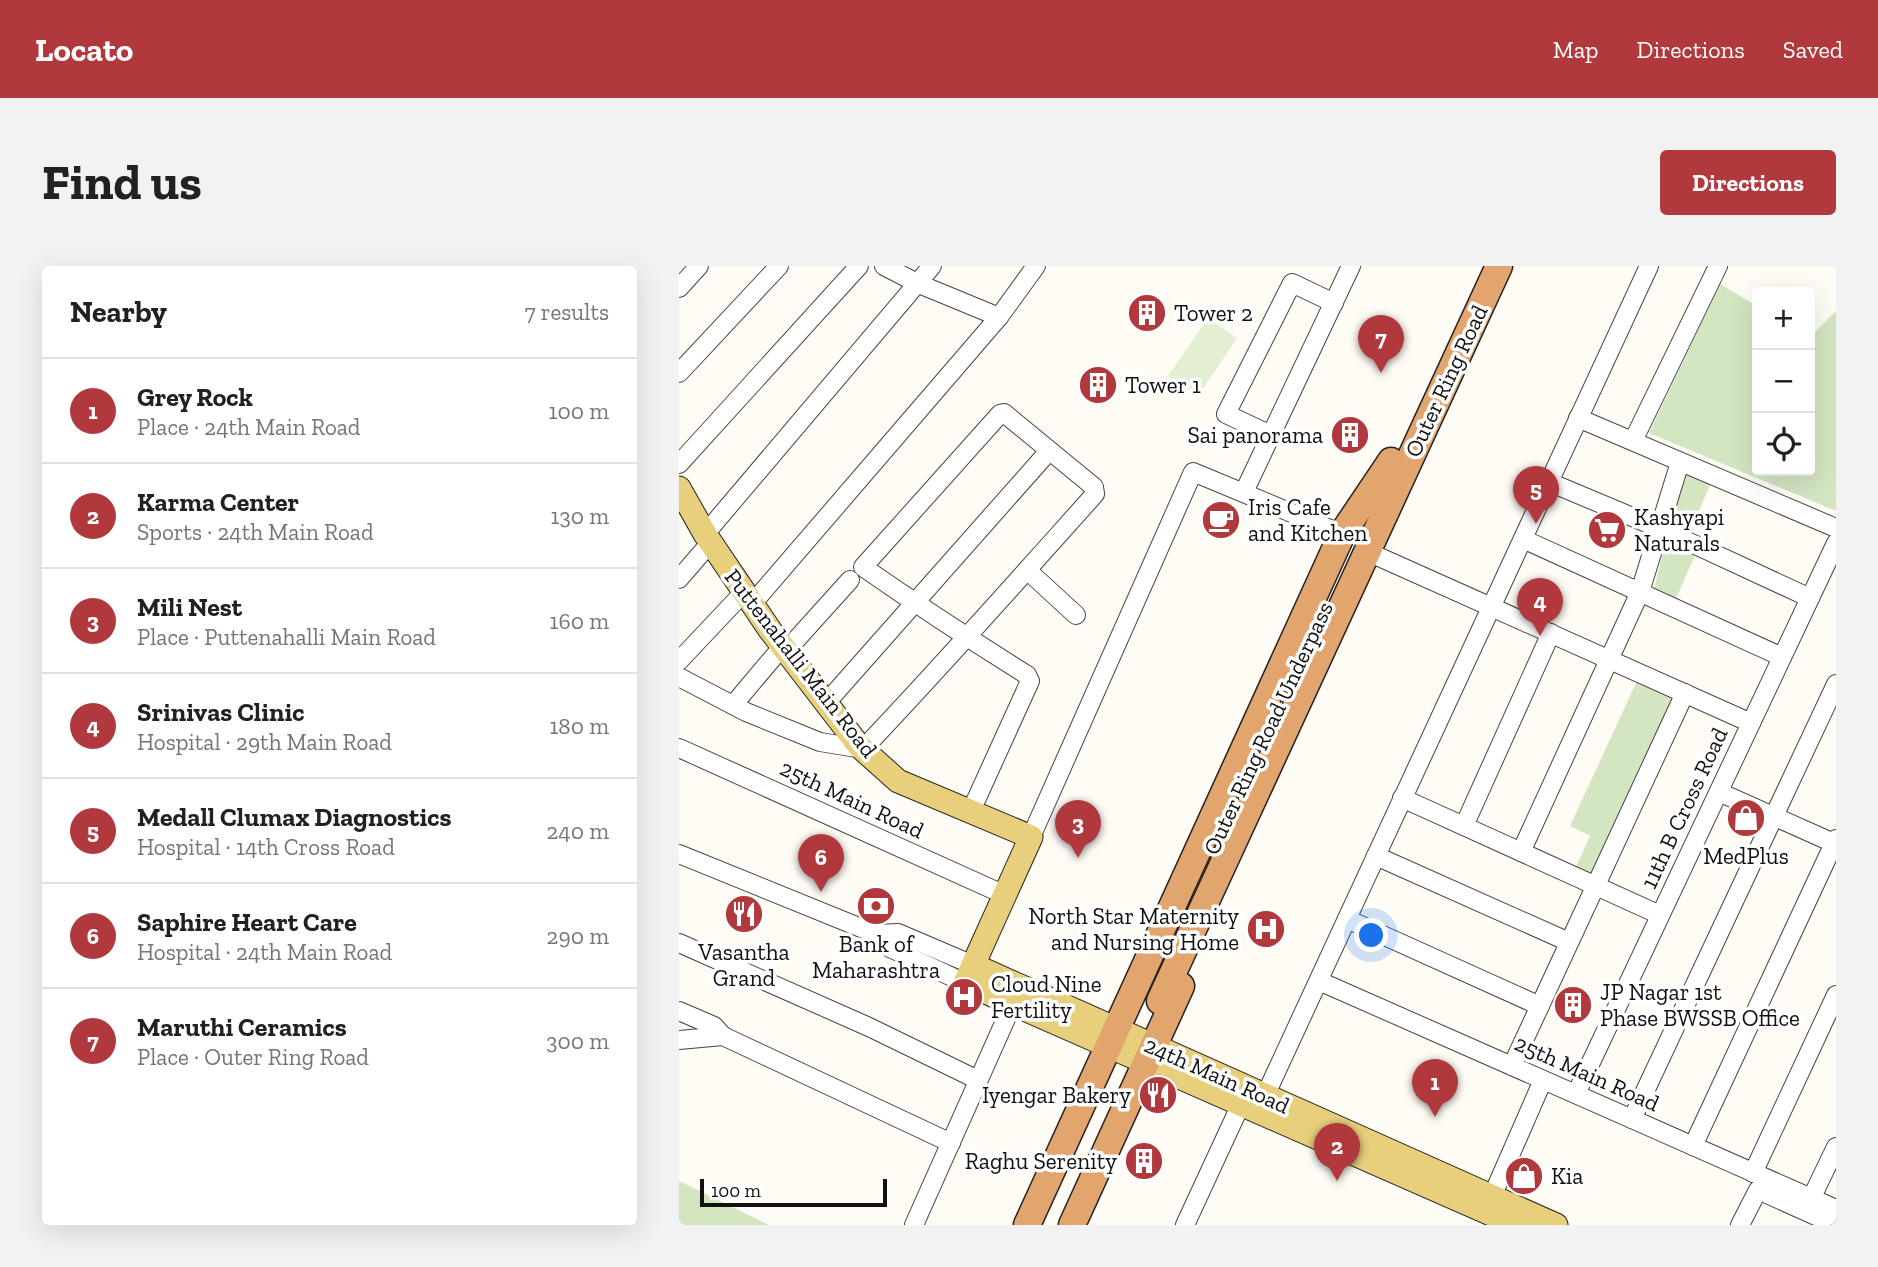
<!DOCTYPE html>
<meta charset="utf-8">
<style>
body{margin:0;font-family:"Zilla Slab",serif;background:#f2f2f2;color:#202124}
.controls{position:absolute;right:21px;top:21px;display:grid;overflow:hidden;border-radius:7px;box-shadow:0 7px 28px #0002}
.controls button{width:63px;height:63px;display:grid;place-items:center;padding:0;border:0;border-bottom:2px solid #e0e0e0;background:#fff;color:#202124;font:35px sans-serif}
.scale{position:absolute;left:21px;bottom:18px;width:187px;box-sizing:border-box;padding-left:7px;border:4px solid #111;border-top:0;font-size:19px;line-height:24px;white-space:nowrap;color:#111;-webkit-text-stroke:5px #fff;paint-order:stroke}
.you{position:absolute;left:693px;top:670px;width:24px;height:24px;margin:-18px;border:5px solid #fff;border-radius:50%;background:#1a73e8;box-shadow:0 0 0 10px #1a73e833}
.badge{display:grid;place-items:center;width:46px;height:46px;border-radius:50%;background:#b1383d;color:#fff;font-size:23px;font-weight:700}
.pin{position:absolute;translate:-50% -58px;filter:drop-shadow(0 2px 4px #0008)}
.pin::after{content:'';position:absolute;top:37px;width:24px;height:21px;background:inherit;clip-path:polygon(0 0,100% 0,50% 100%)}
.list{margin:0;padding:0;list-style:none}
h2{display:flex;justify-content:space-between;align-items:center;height:91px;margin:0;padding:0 28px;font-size:30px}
h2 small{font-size:23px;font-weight:400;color:#757577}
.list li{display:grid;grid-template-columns:46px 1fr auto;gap:21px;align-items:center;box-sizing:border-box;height:105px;padding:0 28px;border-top:2px solid #e0e0e0}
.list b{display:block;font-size:26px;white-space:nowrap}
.list p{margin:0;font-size:23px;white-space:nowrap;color:#757577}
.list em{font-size:23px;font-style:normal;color:#757577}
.icon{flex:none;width:38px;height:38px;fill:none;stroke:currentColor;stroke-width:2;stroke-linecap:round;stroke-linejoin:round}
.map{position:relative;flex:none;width:1157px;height:959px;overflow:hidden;border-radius:7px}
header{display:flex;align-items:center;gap:42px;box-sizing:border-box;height:98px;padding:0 35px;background:#b1383d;color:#fff}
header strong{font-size:33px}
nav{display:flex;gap:38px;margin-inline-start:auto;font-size:24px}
.intro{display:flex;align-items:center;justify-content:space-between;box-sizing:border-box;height:168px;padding:0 42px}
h1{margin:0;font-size:49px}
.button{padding:18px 32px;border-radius:7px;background:#b1383d;color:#fff;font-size:24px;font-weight:700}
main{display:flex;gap:42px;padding:0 42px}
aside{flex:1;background:#fff;border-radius:7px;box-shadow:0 7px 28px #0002}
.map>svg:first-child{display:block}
.green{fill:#d4e5c2}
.pitch{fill:#e4eed3}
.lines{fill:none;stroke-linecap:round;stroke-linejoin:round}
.minor-casing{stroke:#444;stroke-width:20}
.major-casing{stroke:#222;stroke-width:25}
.highway-casing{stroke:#222;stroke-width:29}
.minor{stroke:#fff;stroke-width:18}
.major{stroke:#e8cf7b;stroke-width:23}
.highway{stroke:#e3a56e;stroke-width:26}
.labels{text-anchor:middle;stroke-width:7;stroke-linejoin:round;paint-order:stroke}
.poi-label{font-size:23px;fill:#111;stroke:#fff;text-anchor:start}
.street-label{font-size:23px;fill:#111;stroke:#fff}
</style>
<header>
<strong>Locato</strong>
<nav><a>Map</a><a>Directions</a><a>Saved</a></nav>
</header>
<div class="intro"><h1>Find us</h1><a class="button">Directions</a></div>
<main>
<aside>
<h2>Nearby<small>7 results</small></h2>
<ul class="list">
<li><span class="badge">1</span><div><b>Grey Rock</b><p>Place · 24th Main Road</p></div><em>100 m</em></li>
<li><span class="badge">2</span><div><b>Karma Center</b><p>Sports · 24th Main Road</p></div><em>130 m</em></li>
<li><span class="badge">3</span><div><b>Mili Nest</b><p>Place · Puttenahalli Main Road</p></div><em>160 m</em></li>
<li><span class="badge">4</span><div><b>Srinivas Clinic</b><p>Hospital · 29th Main Road</p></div><em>180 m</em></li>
<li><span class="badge">5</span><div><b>Medall Clumax Diagnostics</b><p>Hospital · 14th Cross Road</p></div><em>240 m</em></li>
<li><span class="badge">6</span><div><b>Saphire Heart Care</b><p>Hospital · 24th Main Road</p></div><em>290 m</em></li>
<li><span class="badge">7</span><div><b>Maruthi Ceramics</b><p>Place · Outer Ring Road</p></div><em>300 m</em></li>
</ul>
</aside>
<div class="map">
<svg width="1157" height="959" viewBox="0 0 1157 959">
<rect width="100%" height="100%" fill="#fefcf5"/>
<g class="green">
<polygon points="1041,18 1078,40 1078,205 1131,205 1131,71 1157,45 1157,245 970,167"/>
<polygon points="1005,205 1032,217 1009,270 991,262"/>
<polygon points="988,271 1018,285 995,337 974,327"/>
<polygon points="958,415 998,433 914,613 895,605 911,570 891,560"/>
<polygon points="0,915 90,959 0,959"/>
</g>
<polygon class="pitch" points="529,52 558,72 519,130 489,110"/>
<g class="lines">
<g class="minor-casing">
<g id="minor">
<polyline points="205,0 240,18 320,51"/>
<polyline points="0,22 20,0"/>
<polyline points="0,107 100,0"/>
<polyline points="899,152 1157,262"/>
<polyline points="592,169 547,148 613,17 655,37"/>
<polyline points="954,175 1039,0"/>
<polyline points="0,198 180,0"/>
<polyline points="870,216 982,263 1131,332"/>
<polyline points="565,226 672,0"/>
<polyline points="26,268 253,0"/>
<polyline points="844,273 1103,391"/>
<polyline points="698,290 1072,457"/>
<polyline points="348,304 397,349"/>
<polyline points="0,313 31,277"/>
<polyline points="73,338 320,51 357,0"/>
<polyline points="107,385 171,314"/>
<polyline points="0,395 65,326"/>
<path d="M0,411L67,446L141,476L184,483C263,400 339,314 416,228L415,221L325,147L321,148L184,301C237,338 292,374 348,409L351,415L292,545"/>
<polyline points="147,437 370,185"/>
<polyline points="54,439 103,381"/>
<polyline points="0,482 326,629"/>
<polyline points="1040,526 1157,578"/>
<polyline points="723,532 981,649"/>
<polyline points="785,560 872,367"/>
<polyline points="352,571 514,206 663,268"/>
<polyline points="842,586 961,326 1001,196"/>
<polyline points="0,588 197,668 211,682 286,717"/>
<polyline points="697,590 890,676"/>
<polyline points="668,653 861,740"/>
<polyline points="197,668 219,667 294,699"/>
<polyline points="0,677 190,761 299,814"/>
<polyline points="640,715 1157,943"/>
<polyline points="0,745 35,760 44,770"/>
<polyline points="0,774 44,770 272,877"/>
<polyline points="833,800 1006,427"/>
<polyline points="897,828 1157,277"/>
<polyline points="586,830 970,0"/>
<polyline points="953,853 1157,418"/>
<polyline points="1014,880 1157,573"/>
<polyline points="1074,907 1157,729"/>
<polyline points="1132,933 1157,881"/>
<polyline points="808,942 864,814"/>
<polyline points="235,959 334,737"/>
<polyline points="506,959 562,838"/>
<polyline points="1061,959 1079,924 1157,959"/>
</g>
</g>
<g class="major-casing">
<g id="major">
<polyline points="0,222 26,268 91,364 181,481 219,515 352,571 286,717 837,959"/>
<polyline points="294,699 877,959"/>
</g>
</g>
<g class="highway-casing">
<g id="highway">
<polyline points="481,735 820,0"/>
<polyline points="348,959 663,268 712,195"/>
<polyline points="393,959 502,720"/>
</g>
</g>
<use href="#minor" class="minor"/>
<use href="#major" class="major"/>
<use href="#highway" class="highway"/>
</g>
<defs>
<g id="building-disc" transform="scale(2.0125)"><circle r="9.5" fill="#b1383d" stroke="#fff"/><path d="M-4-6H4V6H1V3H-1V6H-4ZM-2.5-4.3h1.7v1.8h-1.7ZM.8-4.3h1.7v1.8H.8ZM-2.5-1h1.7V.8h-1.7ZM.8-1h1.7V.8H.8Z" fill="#fff"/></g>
<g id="cafe-disc" transform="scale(2.0125)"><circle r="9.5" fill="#b1383d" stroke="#fff"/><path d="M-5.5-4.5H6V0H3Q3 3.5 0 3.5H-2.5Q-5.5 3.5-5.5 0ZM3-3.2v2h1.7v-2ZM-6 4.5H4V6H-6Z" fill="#fff"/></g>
<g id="supermarket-disc" transform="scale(2.0125)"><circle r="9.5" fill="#b1383d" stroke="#fff"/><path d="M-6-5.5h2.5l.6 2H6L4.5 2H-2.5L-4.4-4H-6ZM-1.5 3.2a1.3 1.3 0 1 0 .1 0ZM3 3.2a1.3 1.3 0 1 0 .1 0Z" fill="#fff"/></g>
<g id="shop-disc" transform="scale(2.0125)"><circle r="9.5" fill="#b1383d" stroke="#fff"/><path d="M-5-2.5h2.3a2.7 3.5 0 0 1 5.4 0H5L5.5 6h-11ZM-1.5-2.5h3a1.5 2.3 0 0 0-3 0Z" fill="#fff"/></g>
<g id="bank-disc" transform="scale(2.0125)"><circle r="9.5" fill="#b1383d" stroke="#fff"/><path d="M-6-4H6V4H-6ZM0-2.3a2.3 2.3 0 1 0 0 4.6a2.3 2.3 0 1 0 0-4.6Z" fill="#fff"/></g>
<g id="restaurant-disc" transform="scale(2.0125)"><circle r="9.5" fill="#b1383d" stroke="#fff"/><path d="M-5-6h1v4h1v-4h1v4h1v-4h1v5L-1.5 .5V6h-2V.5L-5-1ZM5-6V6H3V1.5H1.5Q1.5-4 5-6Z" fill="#fff"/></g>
<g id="hospital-disc" transform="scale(2.0125)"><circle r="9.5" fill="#b1383d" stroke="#fff"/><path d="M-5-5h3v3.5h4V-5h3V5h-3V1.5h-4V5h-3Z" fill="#fff"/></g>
</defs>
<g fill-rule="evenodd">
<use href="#building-disc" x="468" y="47"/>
<use href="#building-disc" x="419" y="119"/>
<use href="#building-disc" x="671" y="169"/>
<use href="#cafe-disc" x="542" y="254"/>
<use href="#supermarket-disc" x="928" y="264"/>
<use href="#shop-disc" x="1067" y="552"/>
<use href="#bank-disc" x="197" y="640"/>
<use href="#restaurant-disc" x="65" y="648"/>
<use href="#hospital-disc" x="587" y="663"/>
<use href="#hospital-disc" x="285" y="731"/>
<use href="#building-disc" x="894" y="739"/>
<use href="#restaurant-disc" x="479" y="829"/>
<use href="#building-disc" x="465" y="895"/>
<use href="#shop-disc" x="845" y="910"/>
</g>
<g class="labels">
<g class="poi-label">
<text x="495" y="55">Tower 2</text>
<text x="446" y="127">Tower 1</text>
<text x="644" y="177" text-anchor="end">Sai panorama</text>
<text x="569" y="249">Iris Cafe<tspan x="569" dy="26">and Kitchen</tspan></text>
<text x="955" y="259">Kashyapi<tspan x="955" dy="26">Naturals</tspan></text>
<text x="1067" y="598" text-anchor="middle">MedPlus</text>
<text x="560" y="658" text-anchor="end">North Star Maternity<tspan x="560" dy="26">and Nursing Home</tspan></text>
<text x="197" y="686" text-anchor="middle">Bank of<tspan x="197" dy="26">Maharashtra</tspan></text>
<text x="65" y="694" text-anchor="middle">Vasantha<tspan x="65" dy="26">Grand</tspan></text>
<text x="312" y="726">Cloud Nine<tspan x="312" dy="26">Fertility</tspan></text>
<text x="921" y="734">JP Nagar 1st<tspan x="921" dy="26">Phase BWSSB Office</tspan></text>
<text x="452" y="837" text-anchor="end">Iyengar Bakery</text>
<text x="438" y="903" text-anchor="end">Raghu Serenity</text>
<text x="872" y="918">Kia</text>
</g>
<g class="street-label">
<text transform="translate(767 115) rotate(-65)" y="8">Outer Ring Road</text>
<text transform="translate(122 397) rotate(52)" y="8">Puttenahalli Main Road</text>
<text transform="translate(589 462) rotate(-65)" y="8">Outer Ring Road Underpass</text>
<text transform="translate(173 533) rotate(25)" y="8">25th Main Road</text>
<text transform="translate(1005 542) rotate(-65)" y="8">11th B Cross Road</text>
<text transform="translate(908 807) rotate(24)" y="8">25th Main Road</text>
<text transform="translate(538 809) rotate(24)" y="8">24th Main Road</text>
</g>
</g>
</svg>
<div class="controls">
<button>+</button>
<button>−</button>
<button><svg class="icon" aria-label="locate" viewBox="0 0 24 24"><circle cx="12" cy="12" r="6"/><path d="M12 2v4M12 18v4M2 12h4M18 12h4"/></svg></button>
</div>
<div class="scale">100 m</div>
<div class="you"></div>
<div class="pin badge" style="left:756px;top:851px">1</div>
<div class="pin badge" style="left:658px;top:915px">2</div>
<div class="pin badge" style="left:399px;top:592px">3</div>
<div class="pin badge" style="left:861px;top:370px">4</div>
<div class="pin badge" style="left:857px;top:258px">5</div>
<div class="pin badge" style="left:142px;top:626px">6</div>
<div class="pin badge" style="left:702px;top:107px">7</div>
</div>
</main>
